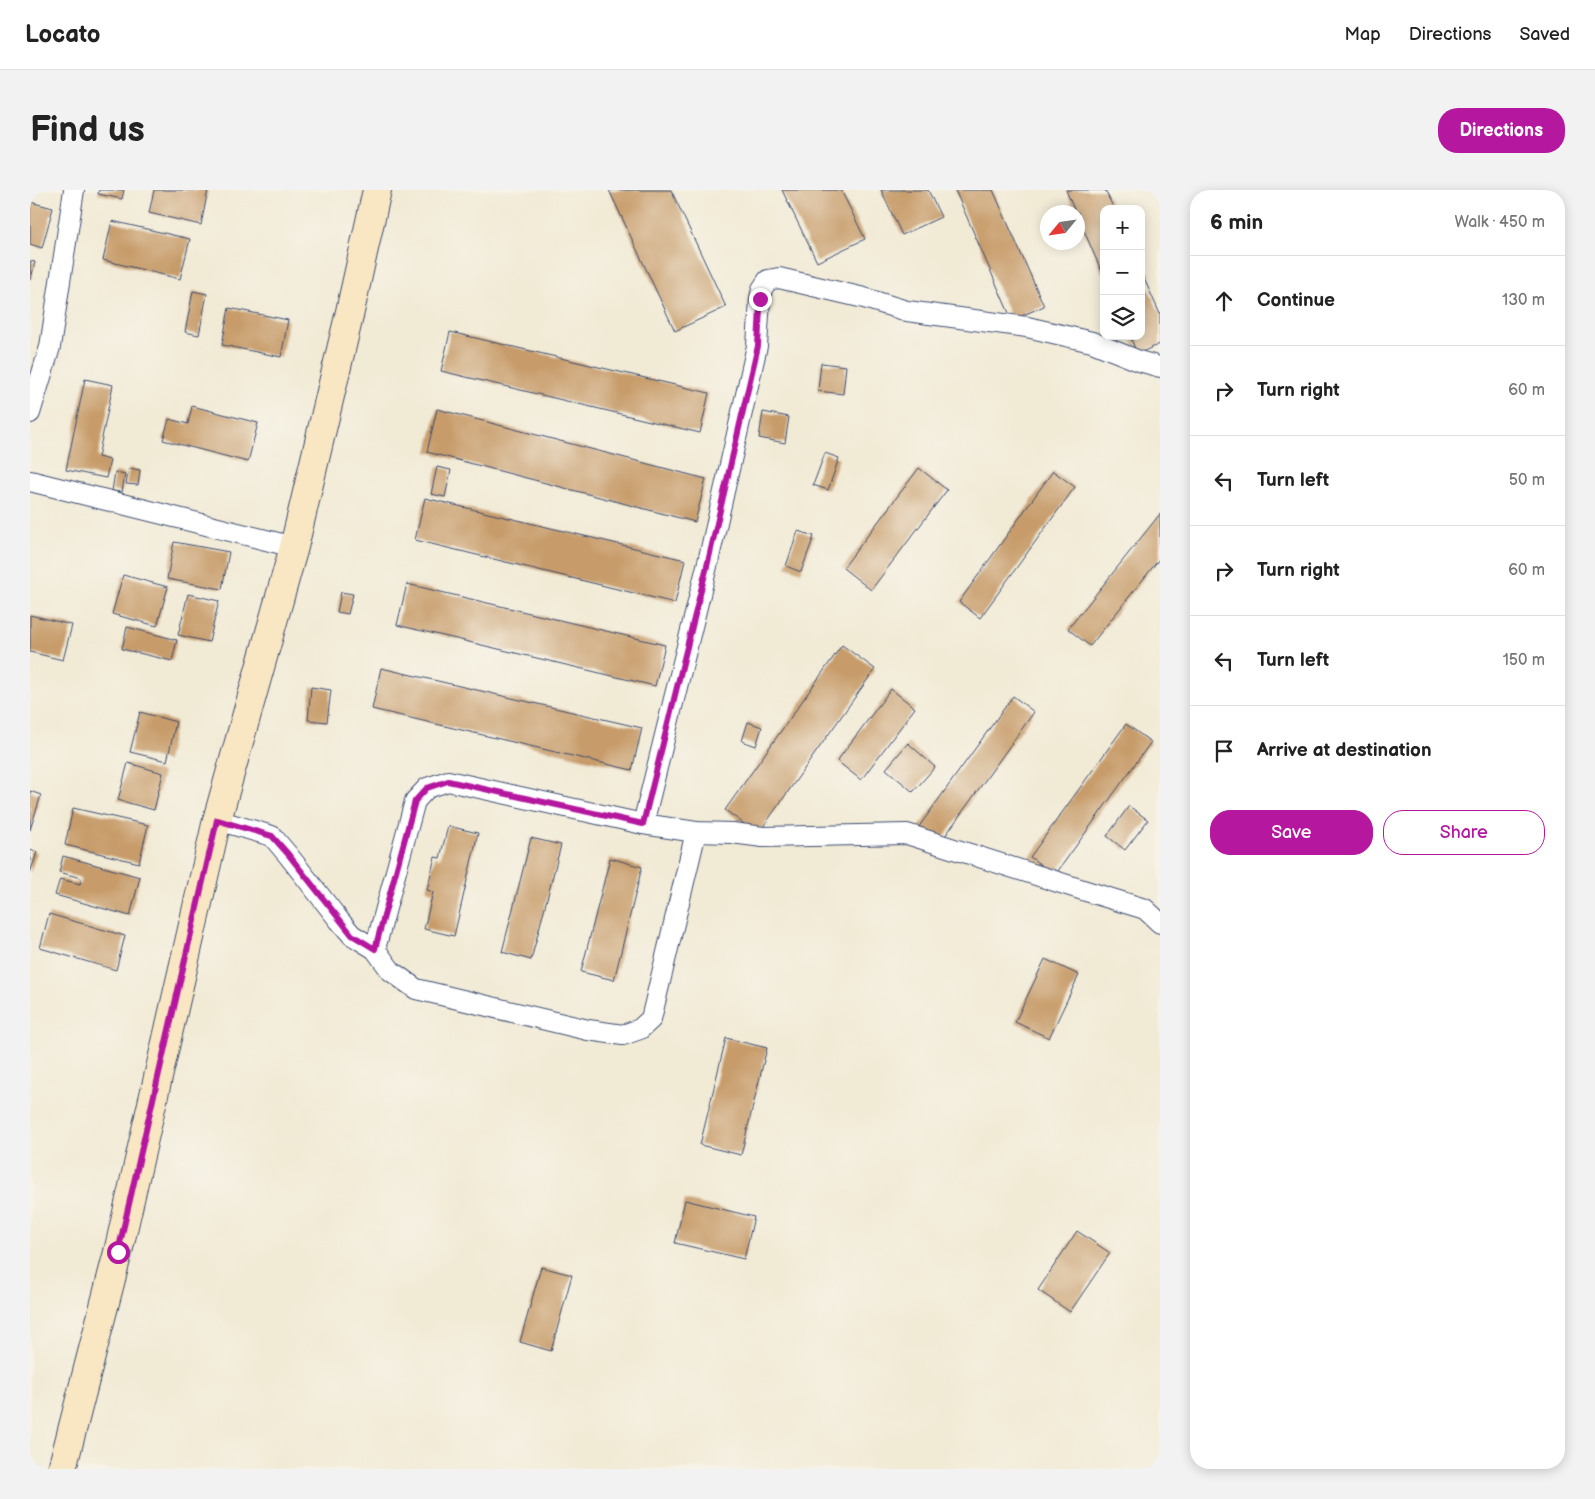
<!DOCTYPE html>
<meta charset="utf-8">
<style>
body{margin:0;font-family:"Balsamiq Sans",sans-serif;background:#f2f2f2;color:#222}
.controls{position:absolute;right:15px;top:15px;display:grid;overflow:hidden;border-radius:10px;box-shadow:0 2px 12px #0003}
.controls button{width:45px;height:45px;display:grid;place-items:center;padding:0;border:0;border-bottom:1px solid #e0e0e0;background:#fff;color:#222;font:25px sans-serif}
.compass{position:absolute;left:1010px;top:15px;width:45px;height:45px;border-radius:50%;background:#fff;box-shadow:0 2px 12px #0003;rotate:241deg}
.stop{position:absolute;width:15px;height:15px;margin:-11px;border:4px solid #b5179e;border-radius:50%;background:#fff}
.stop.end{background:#b5179e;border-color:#fff;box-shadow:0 1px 5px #0008}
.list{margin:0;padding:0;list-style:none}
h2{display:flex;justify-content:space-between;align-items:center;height:65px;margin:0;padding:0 20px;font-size:21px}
h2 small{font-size:16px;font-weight:400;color:#767676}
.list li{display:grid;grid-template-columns:32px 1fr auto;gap:15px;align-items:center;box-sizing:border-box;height:90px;padding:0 20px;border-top:1px solid #e0e0e0}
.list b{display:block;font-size:19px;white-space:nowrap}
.list em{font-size:16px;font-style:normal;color:#767676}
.actions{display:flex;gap:10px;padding:15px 20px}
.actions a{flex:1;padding:11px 0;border:1px solid #b5179e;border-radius:20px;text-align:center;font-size:18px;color:#b5179e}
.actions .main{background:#b5179e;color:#fff}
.icon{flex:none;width:28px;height:28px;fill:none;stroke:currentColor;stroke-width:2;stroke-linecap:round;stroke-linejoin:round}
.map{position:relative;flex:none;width:1130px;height:1279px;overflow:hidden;border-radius:20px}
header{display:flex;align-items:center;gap:30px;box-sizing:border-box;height:70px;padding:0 25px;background:#fff;border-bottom:1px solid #e0e0e0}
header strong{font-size:24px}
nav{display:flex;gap:28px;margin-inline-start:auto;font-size:18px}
.intro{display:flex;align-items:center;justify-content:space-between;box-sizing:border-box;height:120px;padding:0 30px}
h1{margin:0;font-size:35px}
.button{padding:12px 22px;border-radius:20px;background:#b5179e;color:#fff;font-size:18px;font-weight:700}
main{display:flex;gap:30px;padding:0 30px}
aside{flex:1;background:#fff;border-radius:20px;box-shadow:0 2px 12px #0003}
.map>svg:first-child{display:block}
.building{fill:#c79c6a}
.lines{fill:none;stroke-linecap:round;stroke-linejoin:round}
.street-casing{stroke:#3b4b70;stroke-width:22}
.secondary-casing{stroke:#3b4b70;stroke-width:30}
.street{stroke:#fff;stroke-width:20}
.secondary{stroke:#f9e7c3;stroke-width:28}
.route{stroke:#b5179e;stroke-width:6}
</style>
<header>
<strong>Locato</strong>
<nav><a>Map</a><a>Directions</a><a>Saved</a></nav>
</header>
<div class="intro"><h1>Find us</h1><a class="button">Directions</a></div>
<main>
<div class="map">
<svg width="1130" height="1279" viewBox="0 0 1130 1279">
<rect width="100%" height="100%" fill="#f7f3e8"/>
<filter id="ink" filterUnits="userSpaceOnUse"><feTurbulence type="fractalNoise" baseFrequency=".02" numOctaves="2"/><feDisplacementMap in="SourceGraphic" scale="10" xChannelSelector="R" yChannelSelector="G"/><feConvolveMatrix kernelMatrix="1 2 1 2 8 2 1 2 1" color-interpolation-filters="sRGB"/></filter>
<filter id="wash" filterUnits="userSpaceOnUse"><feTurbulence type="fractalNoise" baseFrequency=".0096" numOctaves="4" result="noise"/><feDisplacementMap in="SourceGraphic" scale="20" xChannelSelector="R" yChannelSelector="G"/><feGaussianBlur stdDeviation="1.12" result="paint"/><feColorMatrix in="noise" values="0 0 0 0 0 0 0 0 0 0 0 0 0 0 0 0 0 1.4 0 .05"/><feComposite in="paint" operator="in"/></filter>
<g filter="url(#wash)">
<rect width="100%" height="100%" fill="#f1ead5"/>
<g id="blocks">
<g class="building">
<polygon points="69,0 94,0 92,9 68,4"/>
<polygon points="124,0 178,0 171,35 119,23"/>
<polygon points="579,0 641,0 696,117 645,141"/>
<polygon points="752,0 811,0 835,49 787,72"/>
<polygon points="851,0 898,0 911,27 872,45"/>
<polygon points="925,0 963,0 1014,116 982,130"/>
<polygon points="1036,0 1075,0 1084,19 1074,19 1074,87 1048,27 1048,22 1045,22"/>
<polygon points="0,12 23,18 12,58 0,54"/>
<polygon points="82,31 160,49 150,89 73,70"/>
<polygon points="0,71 5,72 1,89 0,89"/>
<polygon points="1111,82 1130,124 1130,154 1107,164 1100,146 1111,146"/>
<polygon points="163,101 177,104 169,145 155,142"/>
<polygon points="199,118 258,130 251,167 192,155"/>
<polygon points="420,142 679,203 670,243 411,181"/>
<polygon points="791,173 816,176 813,204 788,201"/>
<polygon points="55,189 83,195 68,267 80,270 76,288 36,280"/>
<polygon points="162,216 228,233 218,272 133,250 139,229 158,234"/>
<polygon points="407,219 676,289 665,332 397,262"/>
<polygon points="733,222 759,227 755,253 729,248"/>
<polygon points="795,263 809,268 798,300 783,295"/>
<polygon points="407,277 421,280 415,307 401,304"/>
<polygon points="99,278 110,280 108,295 96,294"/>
<polygon points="889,278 917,300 841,400 813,378"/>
<polygon points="1023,281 1045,297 950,428 929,412"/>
<polygon points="85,282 95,284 92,302 82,301"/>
<polygon points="395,308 655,370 645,413 385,350"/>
<polygon points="1130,324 1130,368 1060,456 1038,439"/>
<polygon points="768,341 784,346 771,382 756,376"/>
<polygon points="144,352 199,362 192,399 137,389"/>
<polygon points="93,385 138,397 127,436 82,424"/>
<polygon points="377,394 635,455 625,496 367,435"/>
<polygon points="311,402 323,404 318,424 307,422"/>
<polygon points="158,404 189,411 179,452 148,445"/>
<polygon points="0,425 42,435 33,470 0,462"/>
<polygon points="97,437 147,450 142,471 92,459"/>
<polygon points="812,455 845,479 728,644 695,620"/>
<polygon points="351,478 612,538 602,580 342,519"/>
<polygon points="281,497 301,500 297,532 278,530"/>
<polygon points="861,499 885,518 831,590 807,571"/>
<polygon points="983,506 1004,522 910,653 888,638"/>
<polygon points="110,522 146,532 137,571 100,562"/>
<polygon points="718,532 732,537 726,556 712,551"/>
<polygon points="1096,534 1121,552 1025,685 1000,667"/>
<polygon points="878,553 905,577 883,602 856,579"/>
<polygon points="98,573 133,583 124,620 88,610"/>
<polygon points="0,601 11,605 0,640"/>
<polygon points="1099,616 1118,630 1095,660 1077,646"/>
<polygon points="43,618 118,635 109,673 35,655"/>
<polygon points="418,636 448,643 424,746 394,739 403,702 397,700 405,667 410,668"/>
<polygon points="501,648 531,655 501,770 472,762"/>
<polygon points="0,660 7,662 0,683"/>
<polygon points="33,666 110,687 100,726 25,705 30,689 50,694 51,688 29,682"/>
<polygon points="580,668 612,677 584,790 551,782"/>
<polygon points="19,724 95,746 86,780 10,758"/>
<polygon points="1015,769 1049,785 1019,848 985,832"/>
<polygon points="696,848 737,858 711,965 670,955"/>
<polygon points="655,1010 724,1027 714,1069 645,1053"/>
<polygon points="1047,1041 1080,1063 1040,1122 1008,1100"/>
<polygon points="511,1077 542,1085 521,1161 490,1152"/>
</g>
</g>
</g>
<g filter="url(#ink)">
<use href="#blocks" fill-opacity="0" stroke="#3b4b70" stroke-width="1"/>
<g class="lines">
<g class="street-casing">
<g id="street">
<polyline points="0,223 20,157 44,0"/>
<polyline points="0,291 264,357"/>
<polyline points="187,630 242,646 258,665 309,730 322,745 345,759 361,781 386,799 558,840 593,845 610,839 621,829 666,642"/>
<polyline points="613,634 678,372 727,156 730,109 732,99 738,90 749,88 834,108 877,121 997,137 1062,152 1109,171 1130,177"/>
<polyline points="345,759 385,611 397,598 418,591 613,634 666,642 702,643 733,647 877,644 1056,701 1115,719 1130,733"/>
</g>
</g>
<g class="secondary-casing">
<polyline id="secondary" points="32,1279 88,1062 187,630 264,357 319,126 347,0"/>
</g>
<use href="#street" class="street"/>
<use href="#secondary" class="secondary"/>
</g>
</g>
<g class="lines" filter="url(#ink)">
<polyline class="route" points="88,1062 187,630 242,646 258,664 322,745 345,759 385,611 397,598 418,591 613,634 678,372 728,156 730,117 730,109"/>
</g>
</svg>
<div class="controls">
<button>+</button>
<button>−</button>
<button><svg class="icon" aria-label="layers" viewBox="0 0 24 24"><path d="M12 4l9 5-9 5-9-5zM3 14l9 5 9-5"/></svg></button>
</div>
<svg class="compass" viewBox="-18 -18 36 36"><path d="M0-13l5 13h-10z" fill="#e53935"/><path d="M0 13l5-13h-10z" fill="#767676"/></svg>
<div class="stop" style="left:88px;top:1062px"></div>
<div class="stop end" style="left:730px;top:109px"></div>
</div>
<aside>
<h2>6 min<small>Walk · 450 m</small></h2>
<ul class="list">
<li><svg class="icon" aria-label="ahead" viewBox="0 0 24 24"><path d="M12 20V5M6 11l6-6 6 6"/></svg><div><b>Continue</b></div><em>130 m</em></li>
<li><svg class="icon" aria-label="right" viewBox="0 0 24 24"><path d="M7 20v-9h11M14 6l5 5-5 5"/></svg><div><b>Turn right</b></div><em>60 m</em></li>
<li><svg class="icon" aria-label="left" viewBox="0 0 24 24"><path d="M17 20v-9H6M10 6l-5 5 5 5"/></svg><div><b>Turn left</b></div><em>50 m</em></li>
<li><svg class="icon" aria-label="right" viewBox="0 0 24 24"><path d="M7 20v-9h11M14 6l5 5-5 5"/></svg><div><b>Turn right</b></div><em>60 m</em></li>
<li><svg class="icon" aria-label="left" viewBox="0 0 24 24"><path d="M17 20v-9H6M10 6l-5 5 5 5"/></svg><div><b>Turn left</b></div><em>150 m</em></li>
<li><svg class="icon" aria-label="arrive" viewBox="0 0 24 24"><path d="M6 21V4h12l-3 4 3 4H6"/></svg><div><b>Arrive at destination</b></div></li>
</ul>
<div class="actions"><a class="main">Save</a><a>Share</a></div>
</aside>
</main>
